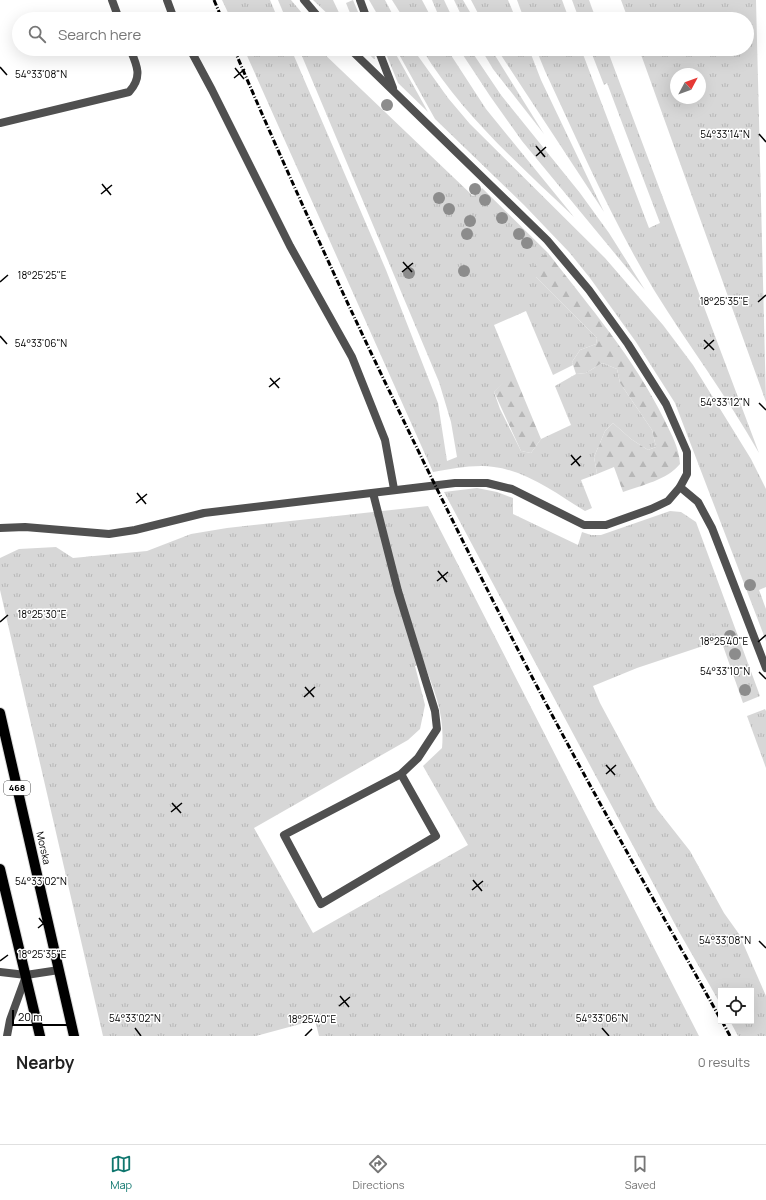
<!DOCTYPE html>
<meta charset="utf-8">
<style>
body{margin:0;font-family:Manrope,sans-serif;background:#f2f2f2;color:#222}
.controls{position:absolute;right:12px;bottom:12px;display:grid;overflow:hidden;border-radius:0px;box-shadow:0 4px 16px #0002}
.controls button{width:36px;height:36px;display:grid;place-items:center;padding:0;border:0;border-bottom:1px solid #e0e0e0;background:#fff;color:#222;font:20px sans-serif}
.compass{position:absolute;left:670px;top:68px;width:36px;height:36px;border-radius:50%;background:#fff;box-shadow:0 4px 16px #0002;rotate:49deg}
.scale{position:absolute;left:12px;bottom:10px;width:57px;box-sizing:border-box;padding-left:4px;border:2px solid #000;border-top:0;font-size:11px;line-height:14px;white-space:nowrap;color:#000;-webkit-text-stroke:3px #fff;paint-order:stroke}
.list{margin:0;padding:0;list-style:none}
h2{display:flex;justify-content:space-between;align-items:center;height:52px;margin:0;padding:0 16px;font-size:17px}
h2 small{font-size:13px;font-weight:400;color:#767676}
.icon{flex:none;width:22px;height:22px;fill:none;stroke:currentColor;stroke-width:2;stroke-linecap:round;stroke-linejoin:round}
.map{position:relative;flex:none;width:766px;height:1036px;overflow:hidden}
.search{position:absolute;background:#fff;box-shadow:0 4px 16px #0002;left:12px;right:12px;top:12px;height:44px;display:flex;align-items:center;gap:10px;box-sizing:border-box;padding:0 14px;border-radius:22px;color:#767676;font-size:15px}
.sheet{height:108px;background:#fff}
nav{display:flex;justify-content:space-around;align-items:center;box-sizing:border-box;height:56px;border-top:1px solid #e0e0e0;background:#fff;font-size:11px;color:#767676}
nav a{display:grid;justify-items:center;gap:2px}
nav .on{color:#0f766e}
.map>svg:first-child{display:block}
.grass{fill:url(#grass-tufts);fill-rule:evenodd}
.forest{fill:url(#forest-firs)}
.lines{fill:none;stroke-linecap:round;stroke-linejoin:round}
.primary-casing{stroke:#dbdbdb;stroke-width:12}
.lane{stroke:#505050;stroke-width:8}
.primary{stroke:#000;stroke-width:10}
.rail{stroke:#000;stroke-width:3;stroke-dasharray:6 2 1 2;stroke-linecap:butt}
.tree{fill:#8c8c8c}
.ticks{fill:none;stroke:#000;stroke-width:1.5}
.labels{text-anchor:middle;stroke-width:3;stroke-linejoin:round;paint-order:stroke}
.shield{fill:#fff;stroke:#4c4c4c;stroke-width:1}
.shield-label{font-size:9px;font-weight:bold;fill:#000}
.street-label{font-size:10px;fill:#000;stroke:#fff}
.ticks-label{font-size:10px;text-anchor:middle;fill:#000;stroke:#fff;stroke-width:3;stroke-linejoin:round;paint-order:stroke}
</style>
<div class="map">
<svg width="766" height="1036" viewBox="0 0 766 1036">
<defs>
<pattern id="grass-tufts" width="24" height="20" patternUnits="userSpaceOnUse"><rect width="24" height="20" fill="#d7d7d7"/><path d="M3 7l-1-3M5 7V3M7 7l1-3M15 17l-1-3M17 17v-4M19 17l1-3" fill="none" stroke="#b7b7b7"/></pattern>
<pattern id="forest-firs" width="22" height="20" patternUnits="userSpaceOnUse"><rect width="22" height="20" fill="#d7d7d7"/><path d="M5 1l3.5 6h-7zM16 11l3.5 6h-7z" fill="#b7b7b7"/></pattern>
</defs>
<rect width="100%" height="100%" fill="#fff"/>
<g class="grass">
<polygon points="222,0 270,0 278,19 231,19"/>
<polygon points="278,0 291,0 307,19 286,19"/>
<polygon points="313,0 333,0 341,17 350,13 346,3 353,0 361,19 333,19"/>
<polygon points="369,0 385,0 395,19 380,19"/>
<polygon points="392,0 422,0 432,19 404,19"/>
<polygon points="432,0 444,0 453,19 440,19"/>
<polygon points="454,0 463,0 474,19 463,19"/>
<polygon points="471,0 508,0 516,19 481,19"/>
<polygon points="517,0 562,0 569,19 524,19"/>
<polygon points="572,0 589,0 596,19 579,19"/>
<path d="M621,0H756L766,402L639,49H747V19H628ZM676,74H700V98H676Z"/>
<path d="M244,49H291L386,270L438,403L447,461L457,457L451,422L439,382L299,49H319L473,196L482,188L548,253L540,258L536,277L597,338L596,344L580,350L572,362L573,365L553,375L526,311L494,325L517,381H505L494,392L500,409L521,451L531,453L541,439L571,425L555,386L576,374L586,373L602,363L617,369L620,383L652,430L656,447L648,450L631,439L613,423L605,431L594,457L597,474L581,480L592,508L585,511C557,494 527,471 494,467C475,464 452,469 433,472Z"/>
<polygon points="363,49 373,49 375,59 374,59"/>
<polygon points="384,49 393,49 428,112 398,83"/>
<polygon points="396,49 413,49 448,98 470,124 605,258 663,325 693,365 751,459 766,489 766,587 759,590 766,609 766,641 675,403 636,342 590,278 569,252 524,205 435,119"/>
<path d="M422,49H447L486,109L574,217C520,165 461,114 422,49Z"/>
<polygon points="459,49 470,49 501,95 580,193 609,233 645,290 522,141 490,96"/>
<polygon points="481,49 491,49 544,134 493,69"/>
<polygon points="497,49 529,49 541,80 604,212"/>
<path d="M536,49H581L649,228L660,223L607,83L604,85L590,49H607L759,453C727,396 688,345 654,290C612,220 579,144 545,71Z"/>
<polygon points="477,488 497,492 513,498 513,514 578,545 582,532 591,535 601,535 670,511 681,512 696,522 760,696 743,703 721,640 637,668 593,686 600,703 657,809 690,851 724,913 739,934 766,996 766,1036 738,1036 730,1021 751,1021 751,991 721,991 721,1005 678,930 444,492"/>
<path d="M428,506L699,1036H319L315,1020L256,1036H103L0,590V558L19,549L56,547L73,558L147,551L191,534L227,528ZM424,663C435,693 445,715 442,748L423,766L468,845L313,933L254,828L408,740L420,729L425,705L415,666Z"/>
<polygon points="765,709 766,711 766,768 747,716"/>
</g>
<g class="forest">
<path d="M548,253C589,306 634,358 664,419C671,434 679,447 680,464C667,480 642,485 623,492L614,467L597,474L594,457L605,431L613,423L631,439L648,450L656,447L652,430L620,383L617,369L602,363L586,373L576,374L572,362L580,350L596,344L597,338L536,277L533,269L540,257Z"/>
<polygon points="505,380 517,381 541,439 531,453 521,451 495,394 494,392"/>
</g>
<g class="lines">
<g class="primary-casing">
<g id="primary">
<polyline points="0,713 74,1036"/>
<polyline points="0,869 40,1036"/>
</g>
</g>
<g class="lane">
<polyline points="112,0 119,19"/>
<polyline points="167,0 174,19"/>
<polyline points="304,0 320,19"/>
<polyline points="360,0 367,19"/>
<polyline points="190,49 212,90 290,246 352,357 385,440 394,489"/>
<polyline points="378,49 393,88"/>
<path d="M0,123L129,92C143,77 137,65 130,49"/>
<polyline points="680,487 698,502 712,528 766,668"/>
<polyline points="373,493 398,591 435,711 437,729 418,758 401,774 284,835 321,904 436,836 401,774"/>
<polyline points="0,528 25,527 109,534 135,530 204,513 455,483 487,483 512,489 584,525 606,525 651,509 668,501 680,487 687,474 687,452 666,404 628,344 589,290 547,240 350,49"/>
<polyline points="0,972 26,975 59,970"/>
<polyline points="7,1036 10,1020 26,976"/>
</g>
<use href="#primary" class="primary"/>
<g class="rail">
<polyline points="214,0 222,19"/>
<path d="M234,49C325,262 425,470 531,675C592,792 657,905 721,1020"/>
<polyline points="722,1021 730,1036"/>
</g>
</g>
<g class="tree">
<circle cx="387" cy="105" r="6"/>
<circle cx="475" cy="189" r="6"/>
<circle cx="439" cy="198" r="6"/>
<circle cx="485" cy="200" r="6"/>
<circle cx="449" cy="209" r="6"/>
<circle cx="502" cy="218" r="6"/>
<circle cx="470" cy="221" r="6"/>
<circle cx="467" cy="234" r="6"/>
<circle cx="519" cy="234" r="6"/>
<circle cx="527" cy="243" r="6"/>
<circle cx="464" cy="271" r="6"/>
<circle cx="409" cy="273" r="6"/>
<circle cx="750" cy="585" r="6"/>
<circle cx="730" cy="636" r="6"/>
<circle cx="735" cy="654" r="6"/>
<circle cx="745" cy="690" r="6"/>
</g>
<path class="ticks" d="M0,67L7,75M235,68L244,79M234,78L245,69M759,134L766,142M536,146L545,157M536,156L546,147M102,184L111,195M101,194L112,185M403,262L412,272M402,272L413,263M0,282L8,275M758,302L766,295M0,336L7,344M704,340L714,350M704,349L714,340M270,378L279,388M269,387L280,378M759,403L766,410M571,455L580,466M571,465L581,456M137,493L146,504M136,503L147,494M438,571L447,582M437,581L448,572M0,622L8,615M758,642L766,635M759,672L766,679M305,687L314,697M304,697L315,687M606,765L615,775M606,774L616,765M172,803L181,813M171,812L182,803M0,874L7,881M473,880L482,891M472,890L483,881M39,918L48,929M38,928L49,919M759,941L766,948M0,961L8,955M340,996L349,1007M339,1006L350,997M135,1028L141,1036M602,1028L609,1036M305,1036L312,1029"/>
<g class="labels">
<rect class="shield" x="4" y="781" width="26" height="14" rx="3"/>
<g class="shield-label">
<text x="17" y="791">468</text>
</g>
<g class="street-label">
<text transform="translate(44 848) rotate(77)" y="4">Morska</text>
</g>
</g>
<g class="ticks-label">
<text x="41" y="78">54°33'08"N</text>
<text x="725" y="138">54°33'14"N</text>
<text x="42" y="279">18°25'25"E</text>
<text x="724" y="305">18°25'35"E</text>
<text x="41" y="347">54°33'06"N</text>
<text x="725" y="406">54°33'12"N</text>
<text x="42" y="618">18°25'30"E</text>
<text x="724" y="645">18°25'40"E</text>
<text x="725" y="675">54°33'10"N</text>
<text x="41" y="885">54°33'02"N</text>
<text x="725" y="944">54°33'08"N</text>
<text x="42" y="958">18°25'35"E</text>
<text x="135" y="1022">54°33'02"N</text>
<text x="602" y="1022">54°33'06"N</text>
<text x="312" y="1023">18°25'40"E</text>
</g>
</svg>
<div class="controls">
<button><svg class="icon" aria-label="locate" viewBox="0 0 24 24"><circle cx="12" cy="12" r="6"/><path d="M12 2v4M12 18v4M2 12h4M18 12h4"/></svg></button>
</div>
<svg class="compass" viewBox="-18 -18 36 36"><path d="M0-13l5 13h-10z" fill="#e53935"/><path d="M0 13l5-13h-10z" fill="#767676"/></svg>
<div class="scale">20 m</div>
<div class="search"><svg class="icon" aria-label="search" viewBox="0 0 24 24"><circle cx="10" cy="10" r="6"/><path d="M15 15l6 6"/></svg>Search here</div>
</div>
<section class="sheet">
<h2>Nearby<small>0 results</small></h2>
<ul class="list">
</ul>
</section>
<nav>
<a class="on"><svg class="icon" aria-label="map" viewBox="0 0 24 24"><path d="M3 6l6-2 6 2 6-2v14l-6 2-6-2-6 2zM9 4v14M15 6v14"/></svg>Map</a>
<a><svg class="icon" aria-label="directions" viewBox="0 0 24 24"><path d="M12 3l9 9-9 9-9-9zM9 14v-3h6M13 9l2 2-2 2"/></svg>Directions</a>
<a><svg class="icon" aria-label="saved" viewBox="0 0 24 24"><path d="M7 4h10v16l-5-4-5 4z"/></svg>Saved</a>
</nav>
